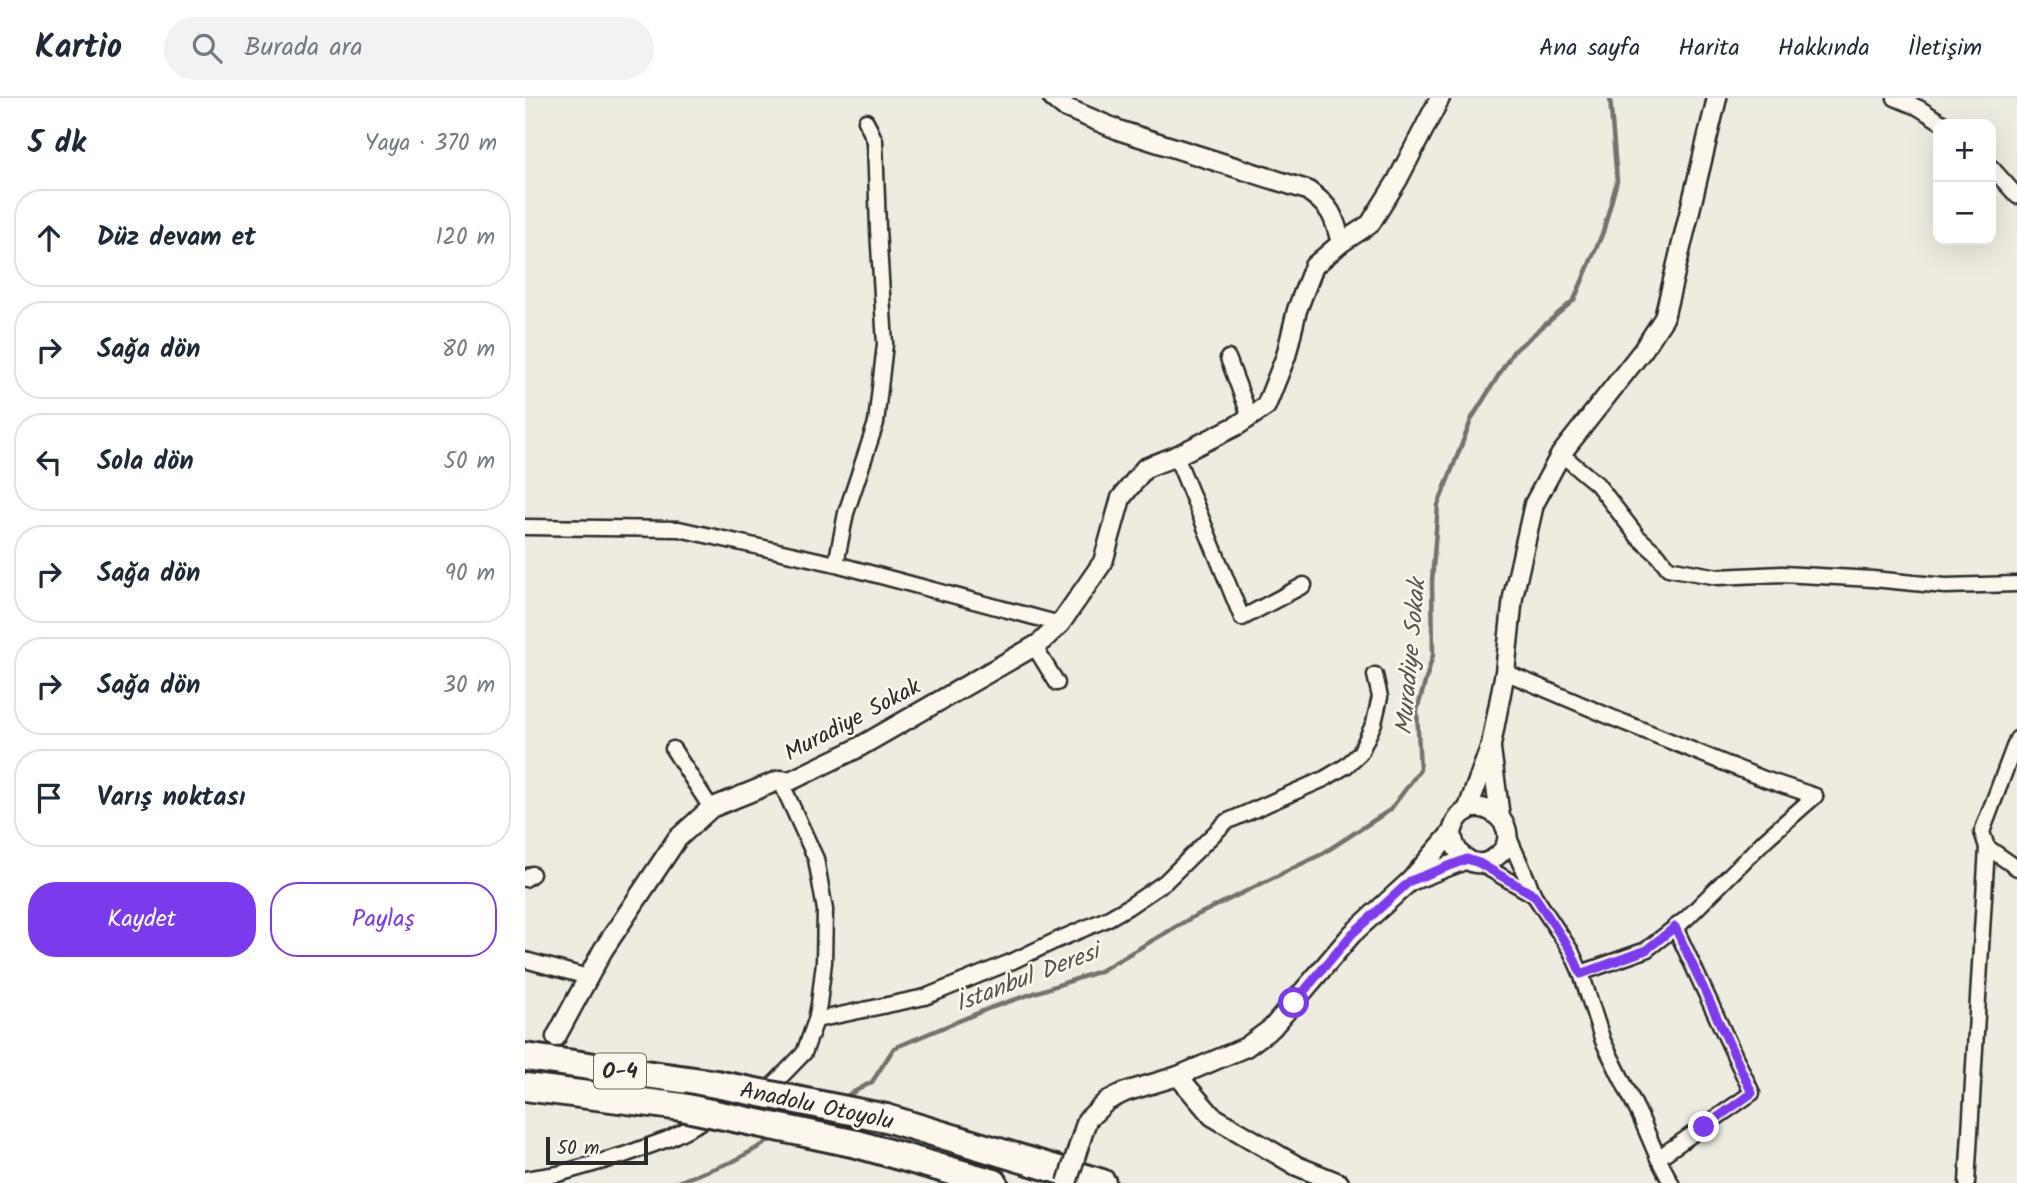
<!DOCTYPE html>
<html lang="tr">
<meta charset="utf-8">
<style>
body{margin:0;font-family:Kalam,sans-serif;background:#f2f2f3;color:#1f2937}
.controls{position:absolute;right:21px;top:21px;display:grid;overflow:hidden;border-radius:14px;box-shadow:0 7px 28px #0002}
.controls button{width:63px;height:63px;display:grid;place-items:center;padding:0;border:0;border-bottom:2px solid #e0e1e3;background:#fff;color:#1f2937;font:35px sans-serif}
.scale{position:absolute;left:21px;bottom:18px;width:102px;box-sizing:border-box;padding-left:7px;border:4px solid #2b2b2b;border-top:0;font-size:19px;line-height:24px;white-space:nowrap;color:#2b2b2b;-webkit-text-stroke:5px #fbf7ec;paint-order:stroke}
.stop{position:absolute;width:21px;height:21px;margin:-16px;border:5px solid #7c3aed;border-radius:50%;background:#fff}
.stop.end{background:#7c3aed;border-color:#fff;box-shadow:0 2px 7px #0008}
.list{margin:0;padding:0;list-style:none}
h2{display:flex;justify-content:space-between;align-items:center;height:91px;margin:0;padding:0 28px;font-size:30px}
h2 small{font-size:23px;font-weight:400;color:#747a83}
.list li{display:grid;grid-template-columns:46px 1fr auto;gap:21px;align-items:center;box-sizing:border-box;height:98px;margin:0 14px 14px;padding:0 14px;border:2px solid #e0e1e3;border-radius:28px}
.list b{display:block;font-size:26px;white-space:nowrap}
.list em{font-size:23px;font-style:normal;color:#747a83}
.actions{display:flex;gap:14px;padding:21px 28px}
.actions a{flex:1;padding:16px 0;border:2px solid #7c3aed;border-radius:28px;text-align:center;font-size:24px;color:#7c3aed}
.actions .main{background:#7c3aed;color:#fff}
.icon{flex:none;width:38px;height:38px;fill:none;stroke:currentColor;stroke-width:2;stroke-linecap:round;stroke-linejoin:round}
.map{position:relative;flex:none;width:1492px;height:1085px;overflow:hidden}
header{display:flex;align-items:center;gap:42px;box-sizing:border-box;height:98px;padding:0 35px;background:#fff;border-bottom:2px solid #e0e1e3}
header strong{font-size:33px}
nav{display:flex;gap:38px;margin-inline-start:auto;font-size:24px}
.search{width:490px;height:63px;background:#f2f2f3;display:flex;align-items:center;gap:18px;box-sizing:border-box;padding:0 24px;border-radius:38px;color:#747a83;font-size:26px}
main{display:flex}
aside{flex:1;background:#fff}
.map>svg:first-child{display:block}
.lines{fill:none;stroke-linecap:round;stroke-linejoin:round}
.stream{stroke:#74726e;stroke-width:4.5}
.minor-casing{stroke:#2b2b2b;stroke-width:19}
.tertiary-casing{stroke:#2b2b2b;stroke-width:23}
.motorway-casing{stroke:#2b2b2b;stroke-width:32}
.minor{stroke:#fbf7ec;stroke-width:14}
.tertiary{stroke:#fbf7ec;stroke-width:18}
.motorway{stroke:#fbf7ec;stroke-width:26}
.tertiary-bridge-casing{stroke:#2b2b2b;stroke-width:23;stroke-linecap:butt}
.motorway-bridge-casing{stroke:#2b2b2b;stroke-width:32;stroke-linecap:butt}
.tertiary-bridge{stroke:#fbf7ec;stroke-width:18}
.motorway-bridge{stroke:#fbf7ec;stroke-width:26}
.route{stroke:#7c3aed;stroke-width:9}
.labels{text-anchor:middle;stroke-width:5;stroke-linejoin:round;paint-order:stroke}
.shield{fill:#fbf7ec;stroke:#696865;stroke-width:2}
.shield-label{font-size:21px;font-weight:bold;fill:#2b2b2b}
.street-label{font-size:23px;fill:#2b2b2b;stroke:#fbf7ec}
.water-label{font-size:24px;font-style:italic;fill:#555552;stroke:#fbf7ec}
</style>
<header>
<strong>Kartio</strong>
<div class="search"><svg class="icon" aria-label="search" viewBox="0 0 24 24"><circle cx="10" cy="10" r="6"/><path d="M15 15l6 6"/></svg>Burada ara</div>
<nav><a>Ana sayfa</a><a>Harita</a><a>Hakkında</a><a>İletişim</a></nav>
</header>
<main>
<aside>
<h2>5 dk<small>Yaya · 370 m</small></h2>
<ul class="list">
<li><svg class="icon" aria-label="ahead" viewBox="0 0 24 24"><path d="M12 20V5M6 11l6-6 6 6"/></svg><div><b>Düz devam et</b></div><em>120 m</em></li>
<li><svg class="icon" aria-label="right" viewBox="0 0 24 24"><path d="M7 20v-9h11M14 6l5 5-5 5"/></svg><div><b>Sağa dön</b></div><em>80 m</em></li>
<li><svg class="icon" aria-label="left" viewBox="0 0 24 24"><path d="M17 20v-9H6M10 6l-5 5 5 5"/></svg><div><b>Sola dön</b></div><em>50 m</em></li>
<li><svg class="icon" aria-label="right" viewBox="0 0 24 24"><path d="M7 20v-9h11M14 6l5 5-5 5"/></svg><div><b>Sağa dön</b></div><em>90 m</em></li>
<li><svg class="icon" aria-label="right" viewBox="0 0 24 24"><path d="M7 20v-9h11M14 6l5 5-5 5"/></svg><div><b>Sağa dön</b></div><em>30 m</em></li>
<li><svg class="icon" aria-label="arrive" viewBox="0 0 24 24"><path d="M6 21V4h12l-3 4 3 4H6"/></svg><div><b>Varış noktası</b></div></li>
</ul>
<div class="actions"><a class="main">Kaydet</a><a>Paylaş</a></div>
</aside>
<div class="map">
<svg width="1492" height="1085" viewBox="0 0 1492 1085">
<rect width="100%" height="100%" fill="#eeebe0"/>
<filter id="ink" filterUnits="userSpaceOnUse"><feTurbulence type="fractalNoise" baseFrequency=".0143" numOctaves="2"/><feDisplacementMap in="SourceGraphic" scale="14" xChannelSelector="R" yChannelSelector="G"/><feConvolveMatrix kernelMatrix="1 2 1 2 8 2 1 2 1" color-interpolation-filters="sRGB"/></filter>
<g filter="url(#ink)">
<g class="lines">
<g class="stream">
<polyline points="316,1001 347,984 369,950 465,910 575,873 666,820 797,756 865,712 895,672 892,612 908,557 907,483 913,407 947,320 988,254 1049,202 1078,134 1092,83 1085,0"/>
<polyline points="150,1085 209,1063 251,1039"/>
</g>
<g class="minor-casing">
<g id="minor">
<polyline points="1370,0 1394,10 1419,26"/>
<polyline points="1466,69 1492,98"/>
<polyline points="703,260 725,319"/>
<polyline points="1036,356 1072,386 1113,439 1133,457 1143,470 1193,479 1257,476 1348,481 1420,488 1492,486"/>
<polyline points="651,358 717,520 779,487"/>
<polyline points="0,429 154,431 311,466 535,526"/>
<polyline points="311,466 321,415 351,325 360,246 353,131 350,43 341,23"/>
<polyline points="509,548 532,585"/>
<polyline points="980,574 1088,620 1239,681 1290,698"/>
<polyline points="1492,641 1457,734 1462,749 1492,770"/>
<polyline points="148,651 186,710"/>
<polyline points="982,735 1009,797 1046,853 1056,875 1078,943 1115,1018 1133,1060 1146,1085"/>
<polyline points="954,765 1009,797"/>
<polyline points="0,781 7,776"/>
<polyline points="0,862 63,879"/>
<polyline points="1056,875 1121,852 1162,820 1241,741 1290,698"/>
<polyline points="291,922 400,899 488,863 530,843 582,821 603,809 640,784 701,724 799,681 821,668 835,655 849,625 855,599 850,577"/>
<polyline points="1133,1060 1227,995 1150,829"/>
<polyline points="0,1081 33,1076 99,1057 143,1041 247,988 279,955 291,922 294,906 299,864 300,812 291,761 255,682"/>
<polyline points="1442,1085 1462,749"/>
</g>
</g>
<g class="tertiary-casing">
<g id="tertiary">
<path d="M528,0L539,9L596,33L782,92C806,109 809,117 816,145"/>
<polyline points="966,651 975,719"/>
<polyline points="942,713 966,647 980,574 988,499 1009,406 1036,356 1118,252 1139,220 1192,0"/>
<polyline points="888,782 942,761"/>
<polyline points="31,939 78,852 152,741 186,710 255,682 265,683 329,652 515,545 535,526 578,464 596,400 620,370 651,358 713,327 741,308 761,258 772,212 789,168 816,145 845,126 872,83 915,0"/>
<polyline points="653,978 687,1018 772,1068 814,1085"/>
<path d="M562,1022L582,1003L600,994L653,978L721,949L747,930L827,836L885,783L927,734C943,678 1012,733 968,761C947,774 928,755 927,734"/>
</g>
</g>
<g class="motorway-casing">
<g id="motorway">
<polyline points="0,959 191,986"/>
<polyline points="0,989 157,1009"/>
<polyline points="361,1020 577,1085"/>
<polyline points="332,1046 469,1085"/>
</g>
</g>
<use href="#minor" class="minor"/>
<use href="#tertiary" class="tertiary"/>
<use href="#motorway" class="motorway"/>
<g class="tertiary-bridge-casing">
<polyline id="tertiary-bridge" points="542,1085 562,1022"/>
</g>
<g class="motorway-bridge-casing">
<g id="motorway-bridge">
<polyline points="191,986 361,1020"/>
<polyline points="157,1009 332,1046"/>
</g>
</g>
<use href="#tertiary-bridge" class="tertiary-bridge"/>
<use href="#motorway-bridge" class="motorway-bridge"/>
</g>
</g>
<g class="lines" filter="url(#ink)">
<polyline class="route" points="769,905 827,836 885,783 942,761 954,765 1009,797 1046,853 1056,876 1121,852 1150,829 1227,995 1179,1029"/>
</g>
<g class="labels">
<rect class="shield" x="69" y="955.5" width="52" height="35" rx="5"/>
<g class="shield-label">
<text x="95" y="980">O-4</text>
</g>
<g class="street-label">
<text transform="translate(327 621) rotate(-28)" y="8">Muradiye Sokak</text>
<text transform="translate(292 1007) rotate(12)" y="8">Anadolu Otoyolu</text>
</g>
<g class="water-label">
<text transform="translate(885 559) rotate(-85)" y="8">Muradiye Sokak</text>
<text transform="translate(502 879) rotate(-21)" y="8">İstanbul Deresi</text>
</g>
</g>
</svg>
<div class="controls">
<button>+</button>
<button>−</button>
</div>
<div class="scale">50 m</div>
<div class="stop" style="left:769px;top:905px"></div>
<div class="stop end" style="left:1179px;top:1029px"></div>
</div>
</main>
